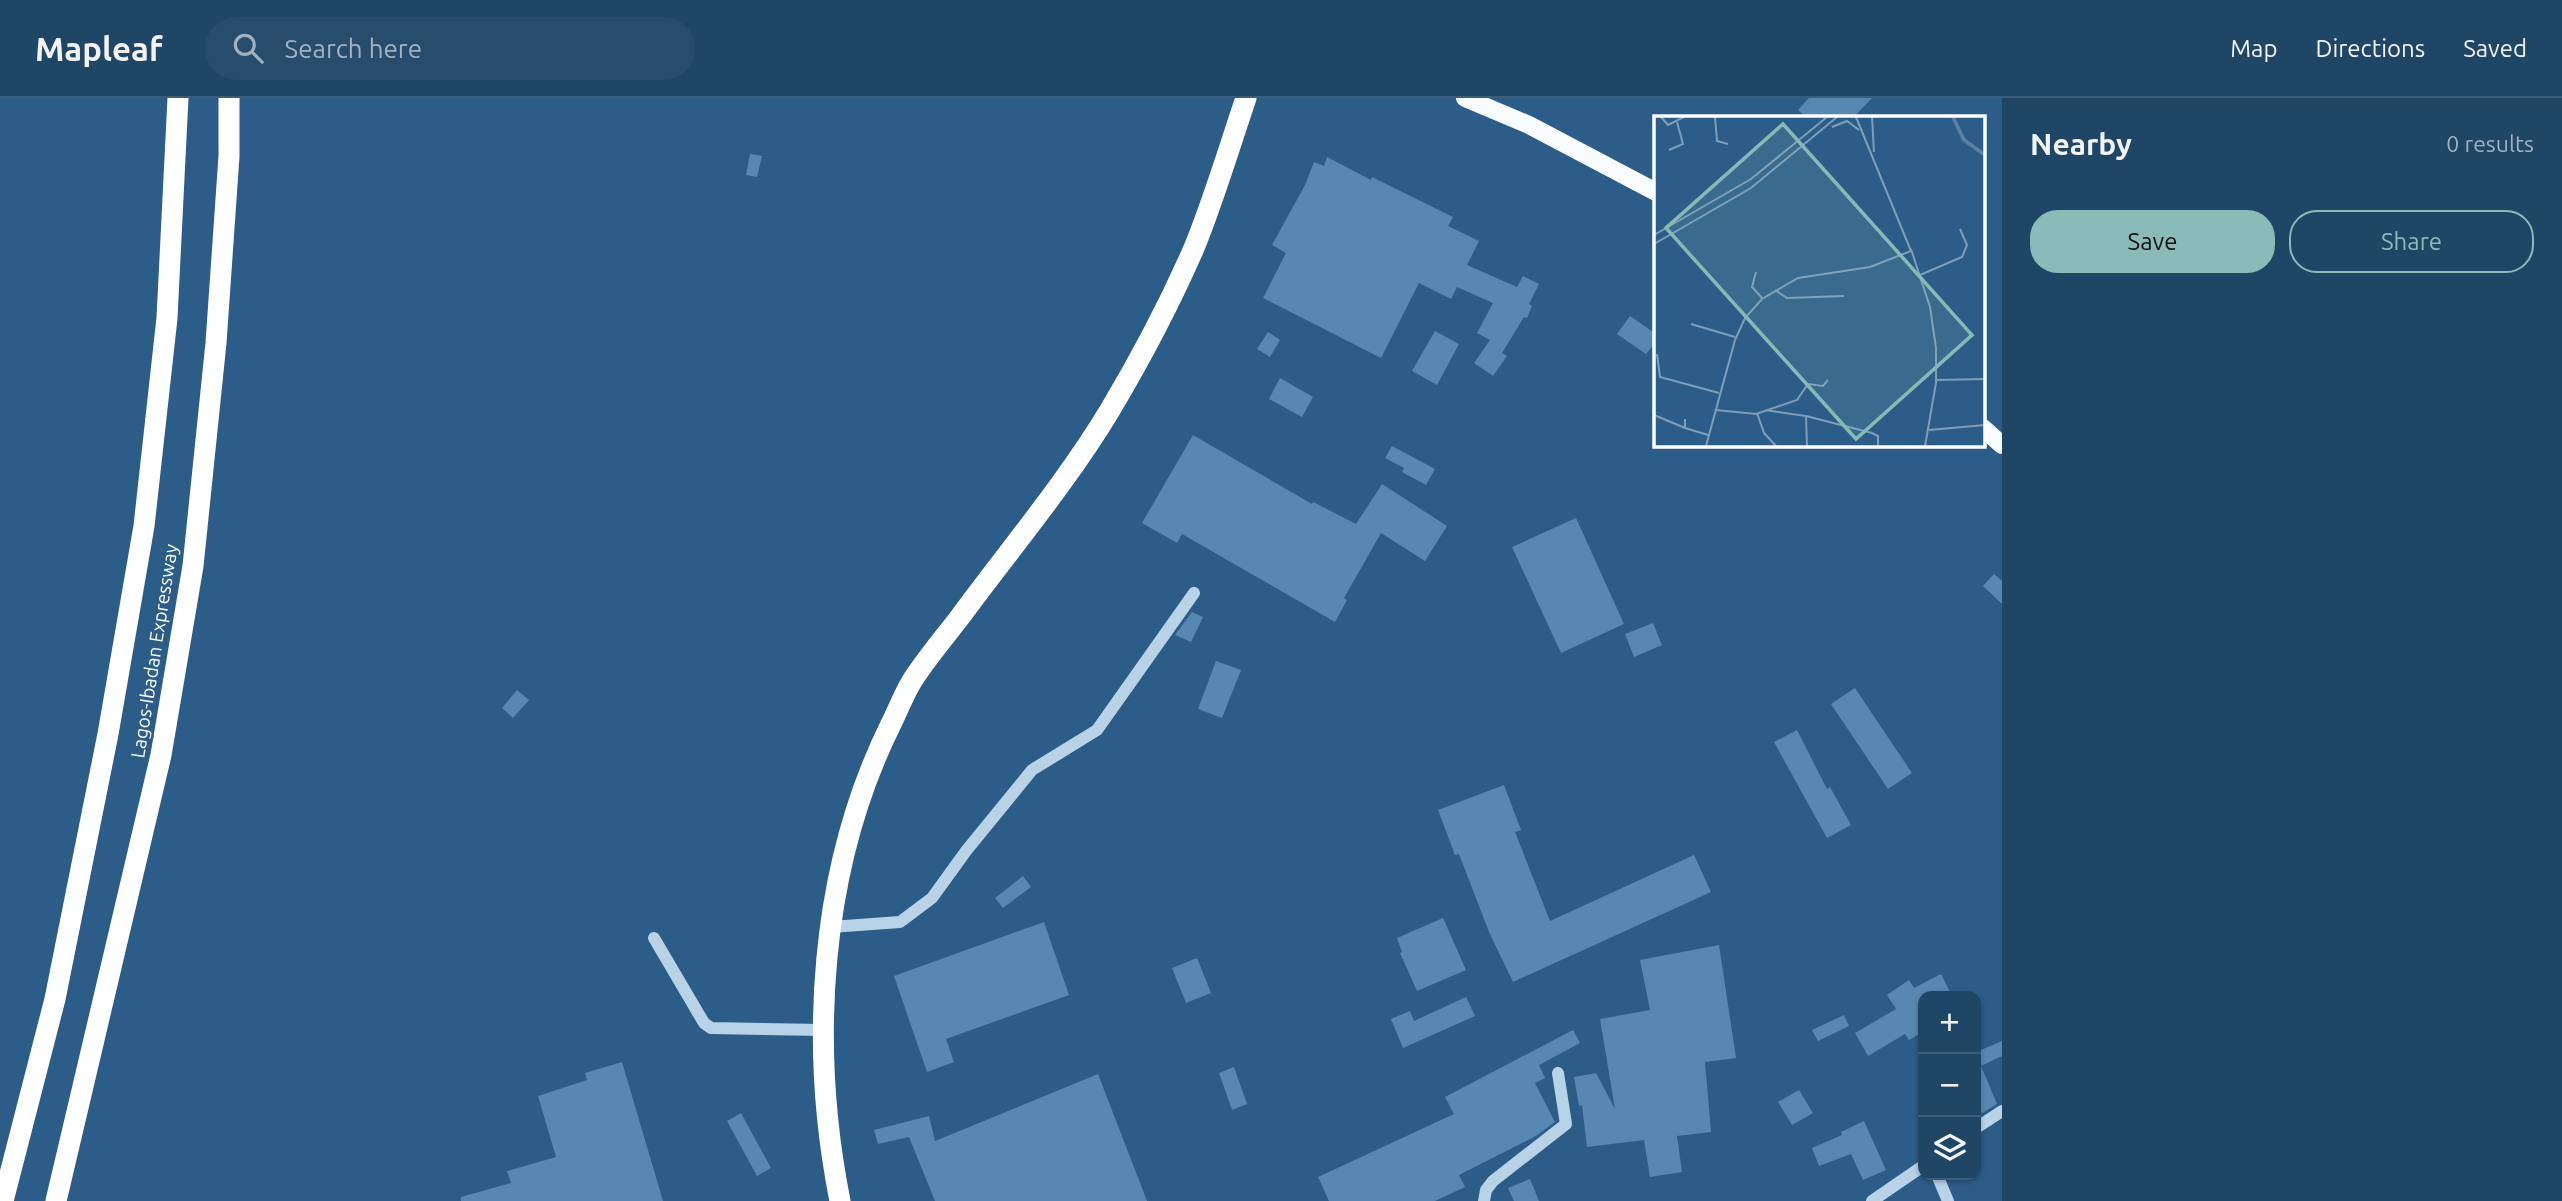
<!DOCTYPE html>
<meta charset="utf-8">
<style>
body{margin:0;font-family:Ubuntu,sans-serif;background:#284d6c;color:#f1f3f6}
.controls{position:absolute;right:21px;bottom:21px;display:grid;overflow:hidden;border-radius:14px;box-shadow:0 2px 5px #0004}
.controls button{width:63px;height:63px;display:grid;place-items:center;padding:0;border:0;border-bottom:2px solid #3d5e7a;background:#204666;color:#f1f3f6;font:35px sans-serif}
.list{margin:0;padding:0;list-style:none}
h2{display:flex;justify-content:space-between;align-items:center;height:91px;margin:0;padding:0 28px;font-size:30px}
h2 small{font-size:23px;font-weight:400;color:#a2b1bf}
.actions{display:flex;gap:14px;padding:21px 28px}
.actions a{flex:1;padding:16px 0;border:2px solid #8bbbb9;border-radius:28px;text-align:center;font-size:24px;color:#8bbbb9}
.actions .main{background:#8bbbb9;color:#111}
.icon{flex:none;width:38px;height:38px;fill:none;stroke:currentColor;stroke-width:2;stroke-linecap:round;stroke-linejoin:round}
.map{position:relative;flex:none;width:2002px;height:1103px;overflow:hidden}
header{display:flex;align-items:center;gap:42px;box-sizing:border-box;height:98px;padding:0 35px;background:#204666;border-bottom:2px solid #3d5e7a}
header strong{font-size:33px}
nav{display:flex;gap:38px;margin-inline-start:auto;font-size:24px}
.search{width:490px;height:63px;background:#284d6c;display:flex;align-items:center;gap:18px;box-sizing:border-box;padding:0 24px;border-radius:38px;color:#a2b1bf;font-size:26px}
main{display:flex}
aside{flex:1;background:#204666}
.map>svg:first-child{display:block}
.building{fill:#5788b1}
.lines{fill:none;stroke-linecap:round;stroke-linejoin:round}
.minor{stroke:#b8d2e8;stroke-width:12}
.major{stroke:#f9fcfe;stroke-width:18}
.highway{stroke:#fff;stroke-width:21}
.labels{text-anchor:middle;stroke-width:5;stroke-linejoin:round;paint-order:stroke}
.street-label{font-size:19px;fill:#fff;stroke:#2b5d88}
.inset-river{fill:none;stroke:#60819e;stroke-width:3.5}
.inset-road{fill:none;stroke:#809eb8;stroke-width:2}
.view{fill:#87bab6;fill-opacity:0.15;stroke:#87bab6;stroke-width:3.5}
.inset-edge{fill:none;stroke:#fff;stroke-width:3.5}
</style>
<header>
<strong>Mapleaf</strong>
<div class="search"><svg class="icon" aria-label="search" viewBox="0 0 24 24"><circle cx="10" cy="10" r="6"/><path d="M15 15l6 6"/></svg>Search here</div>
<nav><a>Map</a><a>Directions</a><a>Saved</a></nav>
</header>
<main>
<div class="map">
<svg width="2002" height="1103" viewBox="0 0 2002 1103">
<rect width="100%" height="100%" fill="#2b5d88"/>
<g class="building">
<polygon points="1809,0 1872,0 1854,19 1806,19 1798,12"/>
<polygon points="750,56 762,58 757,79 746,77"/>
<polygon points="1327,59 1371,82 1372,79 1453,119 1448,128 1479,143 1467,167 1517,189 1523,178 1539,186 1529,206 1532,208 1527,220 1524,219 1502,255 1507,258 1493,278 1474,265 1490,242 1477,235 1493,205 1457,189 1451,201 1419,185 1381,260 1263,200 1286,155 1272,147 1305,87 1314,64 1324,68"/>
<polygon points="1630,218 1656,236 1656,244 1646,256 1617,236"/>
<polygon points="1435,233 1459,246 1437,287 1412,273"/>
<polygon points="1268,234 1280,242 1270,259 1257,251"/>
<polygon points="1280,280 1313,299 1302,319 1269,301"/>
<polygon points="1193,337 1312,406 1313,404 1356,426 1382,386 1447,428 1425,463 1381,435 1344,500 1347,502 1335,524 1182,436 1177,445 1142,425"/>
<polygon points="1392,348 1435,371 1426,387 1402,374 1404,370 1385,360"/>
<polygon points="1576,420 1624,526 1561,555 1512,449"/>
<polygon points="1994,476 2002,483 2002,506 1983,488"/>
<polygon points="1192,514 1203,519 1191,544 1175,537"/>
<polygon points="1653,525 1662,547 1634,559 1625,536"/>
<polygon points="1216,563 1241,572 1222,620 1198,611"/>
<polygon points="1855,590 1912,675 1888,691 1831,606"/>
<polygon points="517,592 529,602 513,620 502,610"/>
<polygon points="1797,632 1827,691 1830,689 1851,727 1827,740 1774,644"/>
<polygon points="1504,687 1521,732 1515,734 1550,823 1694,757 1711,794 1513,884 1489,834 1459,756 1455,757 1438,712"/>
<polygon points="1023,778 1031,789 1003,810 995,800"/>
<polygon points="1443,820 1466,872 1417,893 1400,855 1402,854 1397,840"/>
<polygon points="1044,824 1069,897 946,941 954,964 927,974 894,878"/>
<polygon points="1719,847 1736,960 1705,964 1711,1034 1677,1038 1682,1074 1650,1079 1644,1042 1587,1049 1582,1007 1579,1008 1574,979 1596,975 1615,1011 1600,921 1650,912 1640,862"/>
<polygon points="1197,860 1211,895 1186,905 1172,870"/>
<polygon points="1941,876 1952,898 1923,898 1923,934 1909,942 1905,936 1868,958 1855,935 1896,911 1887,897 1909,882 1914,890"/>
<polygon points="1466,899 1475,918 1403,950 1391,921 1410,913 1414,923"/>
<polygon points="1844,917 1849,928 1818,943 1812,932"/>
<polygon points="1573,932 1580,945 1539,967 1545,980 1535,985 1555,1024 1536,1038 1459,1077 1465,1089 1435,1103 1329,1103 1318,1079 1454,1016 1445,999"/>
<polygon points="2002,943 2002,958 1981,968 1997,1006 1976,1019 1976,954"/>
<polygon points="622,964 663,1103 461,1103 461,1099 511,1085 507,1073 556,1059 538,998 587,982 585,975"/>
<polygon points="1234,969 1247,1006 1232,1012 1219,975"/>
<polygon points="1098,976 1147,1103 935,1103 909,1039 878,1046 874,1032 929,1018 935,1043"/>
<polygon points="1799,992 1813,1015 1792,1027 1778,1004"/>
<polygon points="741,1015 771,1070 757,1078 727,1023"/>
<polygon points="1864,1023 1886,1072 1863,1082 1851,1056 1819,1068 1812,1050 1842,1037 1841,1034"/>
<polygon points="1530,1081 1539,1103 1514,1103 1508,1090"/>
</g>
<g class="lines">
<g class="minor">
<polyline points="831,829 900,824 932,800 966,753 1032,672 1097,632 1194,495"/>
<polyline points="654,840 704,925 711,930 823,932"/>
<polyline points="1976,1030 2002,1013"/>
<polyline points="1937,1077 1948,1103"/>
<polyline points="1484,1103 1486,1092 1493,1083 1566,1026 1558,975"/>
<polyline points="1872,1103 1923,1068"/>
</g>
<g class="major">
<polyline points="1465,0 1529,27 1656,94"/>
<polyline points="1983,330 2002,347"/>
</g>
<g class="highway">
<polyline points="3,1103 55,901 108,636 144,428 167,220 178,0"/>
<polyline points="56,1103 161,657 193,468 216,245 229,58 229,0"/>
<path d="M840,1103C809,947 819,771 891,626C898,612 904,596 912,583C926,561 944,540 960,519C1010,451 1066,385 1110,312C1141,260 1170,205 1194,150C1214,101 1229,50 1246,0"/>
</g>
</g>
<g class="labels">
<g class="street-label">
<text transform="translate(154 553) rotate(-81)" y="7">Lagos-Ibadan Expressway</text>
</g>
</g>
<g transform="translate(1654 18)">
<rect width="331" height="331" fill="#2b5d88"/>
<path class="inset-river" d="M299,1L310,24L331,39"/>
<path class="inset-road" d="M7,1L14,9L30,1M61,1L63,25L74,28M218,1L220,36M178,11L193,5L205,14M15,34L29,28L23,6M0,119L97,63L173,1M0,128L97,72L183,1M257,133L276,191L282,232V267L271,330M102,156L98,171L108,182M266,159L308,141L313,129L306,113M121,174L133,182L190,180M37,208L81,221M3,238L6,261L65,277M283,264L331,263M62,294L102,298L143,284L154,268L169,270L174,264M111,294L152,300L153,330M103,297L110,317L122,330M0,299L31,312M152,300L218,317L224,320V330M31,303V312L54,319M275,314L331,309M52,330L81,224L91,202L108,183L144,162L216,151L257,135L202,1"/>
<path class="view" d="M129,8L318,219L202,323L12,112Z"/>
<rect width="331" height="331" class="inset-edge"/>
</g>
</svg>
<div class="controls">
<button>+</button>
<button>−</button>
<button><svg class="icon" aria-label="layers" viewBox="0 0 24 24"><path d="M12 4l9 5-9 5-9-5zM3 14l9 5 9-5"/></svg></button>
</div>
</div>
<aside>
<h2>Nearby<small>0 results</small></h2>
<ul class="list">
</ul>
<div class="actions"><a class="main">Save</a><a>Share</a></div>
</aside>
</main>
